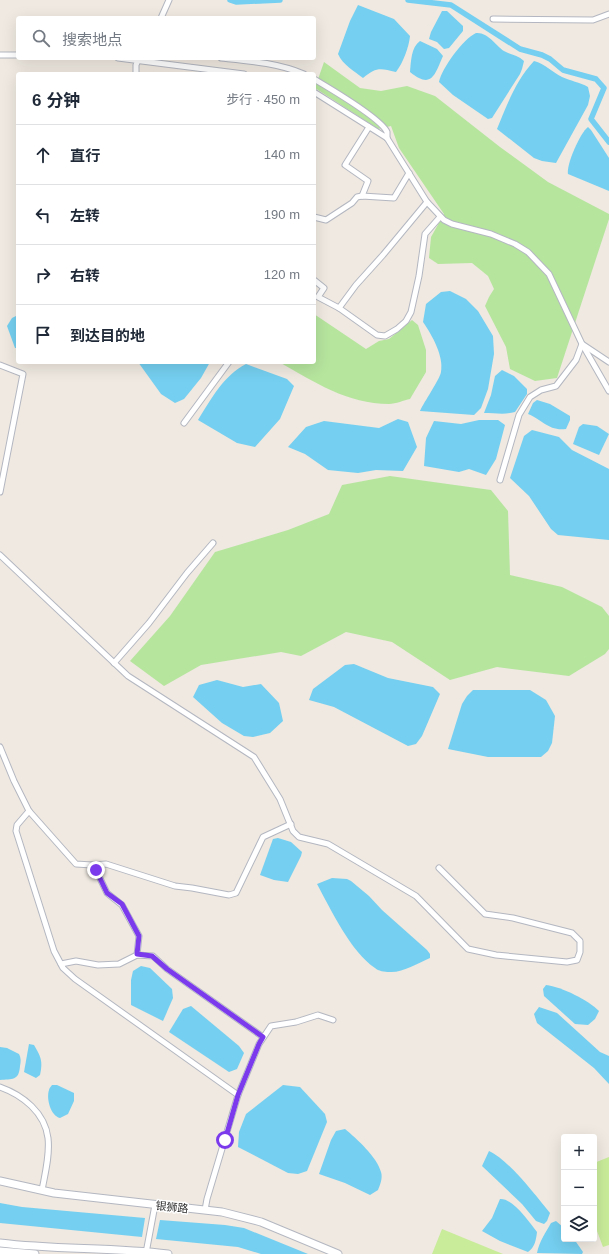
<!DOCTYPE html>
<html lang="zh">
<meta charset="utf-8">
<style>
body{margin:0;font-family:Arial,"Noto Sans SC",sans-serif;background:#f2f2f3;color:#1f2937}
.controls{position:absolute;right:12px;bottom:12px;display:grid;overflow:hidden;border-radius:4px;box-shadow:0 4px 16px #0002}
.controls button{width:36px;height:36px;display:grid;place-items:center;padding:0;border:0;border-bottom:1px solid #e0e1e3;background:#fff;color:#1f2937;font:20px sans-serif}
.stop{position:absolute;width:12px;height:12px;margin:-9px;border:3px solid #7c3aed;border-radius:50%;background:#fff}
.stop.end{background:#7c3aed;border-color:#fff;box-shadow:0 1px 4px #0008}
.list{margin:0;padding:0;list-style:none}
h2{display:flex;justify-content:space-between;align-items:center;height:52px;margin:0;padding:0 16px;font-size:17px}
h2 small{font-size:13px;font-weight:400;color:#747a83}
.list li{display:grid;grid-template-columns:26px 1fr auto;gap:12px;align-items:center;box-sizing:border-box;height:60px;padding:0 16px;border-top:1px solid #e0e1e3}
.list b{display:block;font-size:15px;white-space:nowrap}
.list em{font-size:13px;font-style:normal;color:#747a83}
.icon{flex:none;width:22px;height:22px;fill:none;stroke:currentColor;stroke-width:2;stroke-linecap:round;stroke-linejoin:round}
.map{position:relative;flex:none;width:609px;height:1254px;overflow:hidden}
.search{position:absolute;background:#fff;box-shadow:0 4px 16px #0002;left:16px;top:16px;width:300px;height:44px;display:flex;align-items:center;gap:10px;box-sizing:border-box;padding:0 14px;border-radius:4px;color:#747a83;font-size:15px}
.panel{position:absolute;background:#fff;box-shadow:0 4px 16px #0002;left:16px;top:72px;width:300px;height:292px;border-radius:4px}
.map>svg:first-child{display:block}
.green{fill:#b6e59e}
.pitch{fill:#c9ec9a}
.water{fill:#75cff0}
.lines{fill:none;stroke-linecap:round;stroke-linejoin:round}
.canal{stroke:#75cff0;stroke-width:5.5}
.minor-casing{stroke:#b4b7c1;stroke-width:7}
.secondary-casing{stroke:#b4b7c1;stroke-width:9}
.minor{stroke:#fff;stroke-width:5}
.secondary{stroke:#fff;stroke-width:7}
.route{stroke:#7c3aed;stroke-width:5}
.labels{text-anchor:middle;stroke-width:3;stroke-linejoin:round;paint-order:stroke}
.street-label{font-size:11px;fill:#2e2e2e;stroke:#fff}
</style>
<div class="map">
<svg width="609" height="1254" viewBox="0 0 609 1254">
<rect width="100%" height="100%" fill="#efe9e1"/>
<g class="green">
<polygon points="324,62 360,88 381,91 407,86 435,96 500,147 548,182 609,214 609,219 557,378 535,381 510,369 506,347 485,306 489,297 494,289 488,276 472,263 438,264 429,258 431,237 444,214 399,148 391,126 378,129 315,88"/>
<path d="M314,314L366,349L379,341L389,339L412,320L418,325L426,350V372L410,399C404,400 396,404 389,404C348,404 314,382 279,362H314Z"/>
<polygon points="390,476 491,490 508,511 510,575 562,587 602,607 609,616 609,649 605,654 569,676 497,667 450,680 392,642 346,632 301,656 281,652 201,665 164,686 130,661 170,616 215,552 288,530 329,514 342,485"/>
</g>
<g class="pitch">
<polygon points="609,1157 609,1245 603,1247 594,1223 594,1163"/>
<polygon points="442,1229 503,1254 432,1254"/>
</g>
<g class="water">
<path d="M358,5L394,19L410,36C409,47 403,63 396,72C380,68 376,67 363,78C354,71 343,65 338,54L350,21Z"/>
<polygon points="442,11 447,11 463,26 463,31 449,48 444,49 437,42 429,39 431,32"/>
<path d="M476,33C488,32 495,45 504,51C511,55 518,55 524,61L522,69L520,74L492,118L488,119L453,95L439,82C442,68 463,39 476,33Z"/>
<path d="M420,41L437,49L443,56C435,74 432,90 410,72C411,62 411,47 420,41Z"/>
<path d="M534,61C545,64 552,72 562,77C570,81 580,82 588,87L590,96L588,105L556,163L542,161L534,158L497,129C507,105 516,80 534,61Z"/>
<path d="M588,127L591,130L609,158V191L568,174C566,165 580,133 588,127Z"/>
<path d="M450,291L466,299L478,311L493,336L494,354L488,389L481,408L474,415L420,411C424,402 440,379 441,372C444,356 432,335 423,322L426,304L441,292Z"/>
<polygon points="18,315 18,348 15,348 7,326 12,318"/>
<polygon points="138,362 210,362 201,378 184,399 175,403 161,394"/>
<path d="M246,364L287,379L294,386L280,419L255,447L237,443L198,420C211,399 224,375 246,364Z"/>
<path d="M502,370L514,376L527,389V394L515,412C505,415 495,413 484,413L491,395L495,376Z"/>
<path d="M537,400L550,404L570,416V420L566,429C548,431 543,420 528,414L533,403Z"/>
<polygon points="398,419 408,422 417,447 403,471 376,470 358,473 328,470 305,454 288,447 306,427 324,421 379,428"/>
<polygon points="479,420 498,420 505,425 496,459 486,475 469,469 459,472 424,466 426,438 434,421 461,424"/>
<polygon points="583,424 597,426 609,434 599,455 573,444 579,427"/>
<polygon points="532,430 559,437 572,450 609,469 609,540 558,535 551,529 529,496 510,478 524,436"/>
<polygon points="354,664 388,678 433,687 440,694 422,736 416,744 408,746 334,707 309,700 313,689 345,665"/>
<polygon points="217,680 243,687 261,684 279,703 283,721 270,733 253,737 244,736 222,723 193,697 199,685"/>
<polygon points="473,690 530,690 546,700 555,716 552,743 548,751 541,757 488,757 448,749 462,704 467,696"/>
<polygon points="278,838 291,842 302,852 301,856 288,882 274,880 260,875 273,839"/>
<path d="M332,878L347,879L351,881L369,896L382,910L427,950L430,954V958C418,963 403,973 389,972C385,972 378,971 375,968C351,952 331,910 317,884Z"/>
<polygon points="141,966 150,968 172,989 173,998 163,1021 131,1005 131,980 133,971"/>
<path d="M546,985C562,987 588,1000 599,1011L595,1019L588,1025L575,1024L544,996L543,989Z"/>
<polygon points="191,1006 239,1046 244,1053 237,1069 229,1072 169,1032 183,1009"/>
<polygon points="539,1007 557,1013 600,1052 609,1056 609,1084 594,1068 537,1023 534,1014"/>
<path d="M29,1044L34,1045C41,1057 43,1061 40,1075L36,1078L24,1072Z"/>
<path d="M0,1047L7,1048L19,1054C21,1058 21,1061 20,1066C19,1081 12,1079 0,1080Z"/>
<path d="M52,1085H57L74,1093V1101L68,1114L60,1118C51,1116 46,1099 49,1090C49,1088 51,1087 52,1085Z"/>
<polygon points="283,1085 300,1087 325,1114 327,1122 307,1171 298,1174 288,1173 238,1147 239,1132 246,1114"/>
<path d="M345,1129C357,1139 377,1157 381,1172C383,1178 380,1185 378,1190L370,1195L345,1183L319,1174L331,1140L336,1131Z"/>
<path d="M489,1151C509,1160 536,1196 550,1213L547,1221L544,1224L536,1221L522,1204L482,1166Z"/>
<path d="M500,1199C513,1198 529,1222 537,1232C536,1240 535,1247 528,1252L500,1241L482,1231L492,1218Z"/>
<polygon points="0,1203 22,1207 145,1218 142,1237 0,1223"/>
<polygon points="160,1220 225,1225 244,1228 308,1254 261,1254 238,1247 156,1239"/>
<path d="M556,1221L564,1228V1239H574L583,1252L582,1254L537,1253C539,1242 546,1232 551,1223Z"/>
</g>
<g class="lines">
<g class="canal">
<polyline points="230,0 236,2 280,0"/>
<polyline points="408,0 451,5 520,49 542,55 550,59 563,70 596,79 604,88 591,119 609,142"/>
</g>
<g class="minor-casing">
<g id="minor">
<polyline points="161,18 169,0"/>
<polyline points="493,19 593,20 609,14"/>
<polyline points="0,55 18,55"/>
<polyline points="118,58 244,74"/>
<path d="M221,58C250,61 277,63 304,74"/>
<polyline points="136,74 136,65 138,60"/>
<path d="M314,79C329,88 381,118 387,132C387,134 387,136 387,138"/>
<polyline points="314,92 387,138 427,202 444,220 452,224 491,234 515,244 528,252 549,274 582,344 609,391"/>
<polyline points="362,196 368,181 345,165 369,127"/>
<polyline points="314,217 326,220 352,203 357,197 362,196 394,198 409,173"/>
<polyline points="314,280 324,288 318,297 339,308 377,335 385,336 397,329 406,321 411,312 419,276 425,234 440,217"/>
<polyline points="339,308 356,285 383,255 427,202"/>
<polyline points="0,365 23,374 0,492"/>
<polyline points="184,423 229,362"/>
<polyline points="500,480 519,415 530,397 541,390 556,386 576,360 582,344 609,362"/>
<polyline points="0,555 128,676 254,757 280,799 293,831 299,837 328,844 416,896 468,949 496,955 567,962 577,960 580,952 580,941 572,933 513,918 485,914 439,868"/>
<polyline points="114,663 149,623 187,573 213,543"/>
<polyline points="0,747 14,781 29,811 76,864 92,865 96,870 107,893 122,905 139,936 137,955"/>
<polyline points="29,811 17,825 16,831 54,951 63,968 75,979 238,1095"/>
<polyline points="92,865 106,864 175,886 192,888 229,895 236,893 263,837 291,824"/>
<polyline points="61,964 76,961 98,965 119,964 137,955 153,956 167,969 263,1037"/>
<path d="M0,1087C23,1095 45,1113 48,1138C50,1155 45,1174 42,1190"/>
<polyline points="205,1210 207,1199 238,1095 259,1044 271,1026 296,1022 318,1015 333,1020"/>
<polyline points="146,1253 155,1205"/>
</g>
</g>
<g class="secondary-casing">
<g id="secondary">
<polyline points="0,1181 54,1193 222,1212 261,1222 338,1254"/>
<path d="M0,1243C56,1250 112,1247 168,1254"/>
<polyline points="0,1251 35,1254"/>
</g>
</g>
<use href="#minor" class="minor"/>
<use href="#secondary" class="secondary"/>
</g>
<g class="lines">
<polyline class="route" points="96,870 107,893 122,904 139,936 137,954 152,956 167,969 263,1037 259,1044 238,1095 225,1140"/>
</g>
<g class="labels">
<g class="street-label">
<text transform="translate(172 1207) rotate(6)" y="4">银狮路</text>
</g>
</g>
</svg>
<div class="controls">
<button>+</button>
<button>−</button>
<button><svg class="icon" aria-label="layers" viewBox="0 0 24 24"><path d="M12 4l9 5-9 5-9-5zM3 14l9 5 9-5"/></svg></button>
</div>
<div class="stop" style="left:225px;top:1140px"></div>
<div class="stop end" style="left:96px;top:870px"></div>
<div class="search"><svg class="icon" aria-label="search" viewBox="0 0 24 24"><circle cx="10" cy="10" r="6"/><path d="M15 15l6 6"/></svg>搜索地点</div>
<section class="panel">
<h2>6 分钟<small>步行 · 450 m</small></h2>
<ul class="list">
<li><svg class="icon" aria-label="ahead" viewBox="0 0 24 24"><path d="M12 20V5M6 11l6-6 6 6"/></svg><div><b>直行</b></div><em>140 m</em></li>
<li><svg class="icon" aria-label="left" viewBox="0 0 24 24"><path d="M17 20v-9H6M10 6l-5 5 5 5"/></svg><div><b>左转</b></div><em>190 m</em></li>
<li><svg class="icon" aria-label="right" viewBox="0 0 24 24"><path d="M7 20v-9h11M14 6l5 5-5 5"/></svg><div><b>右转</b></div><em>120 m</em></li>
<li><svg class="icon" aria-label="arrive" viewBox="0 0 24 24"><path d="M6 21V4h12l-3 4 3 4H6"/></svg><div><b>到达目的地</b></div></li>
</ul>
</section>
</div>
